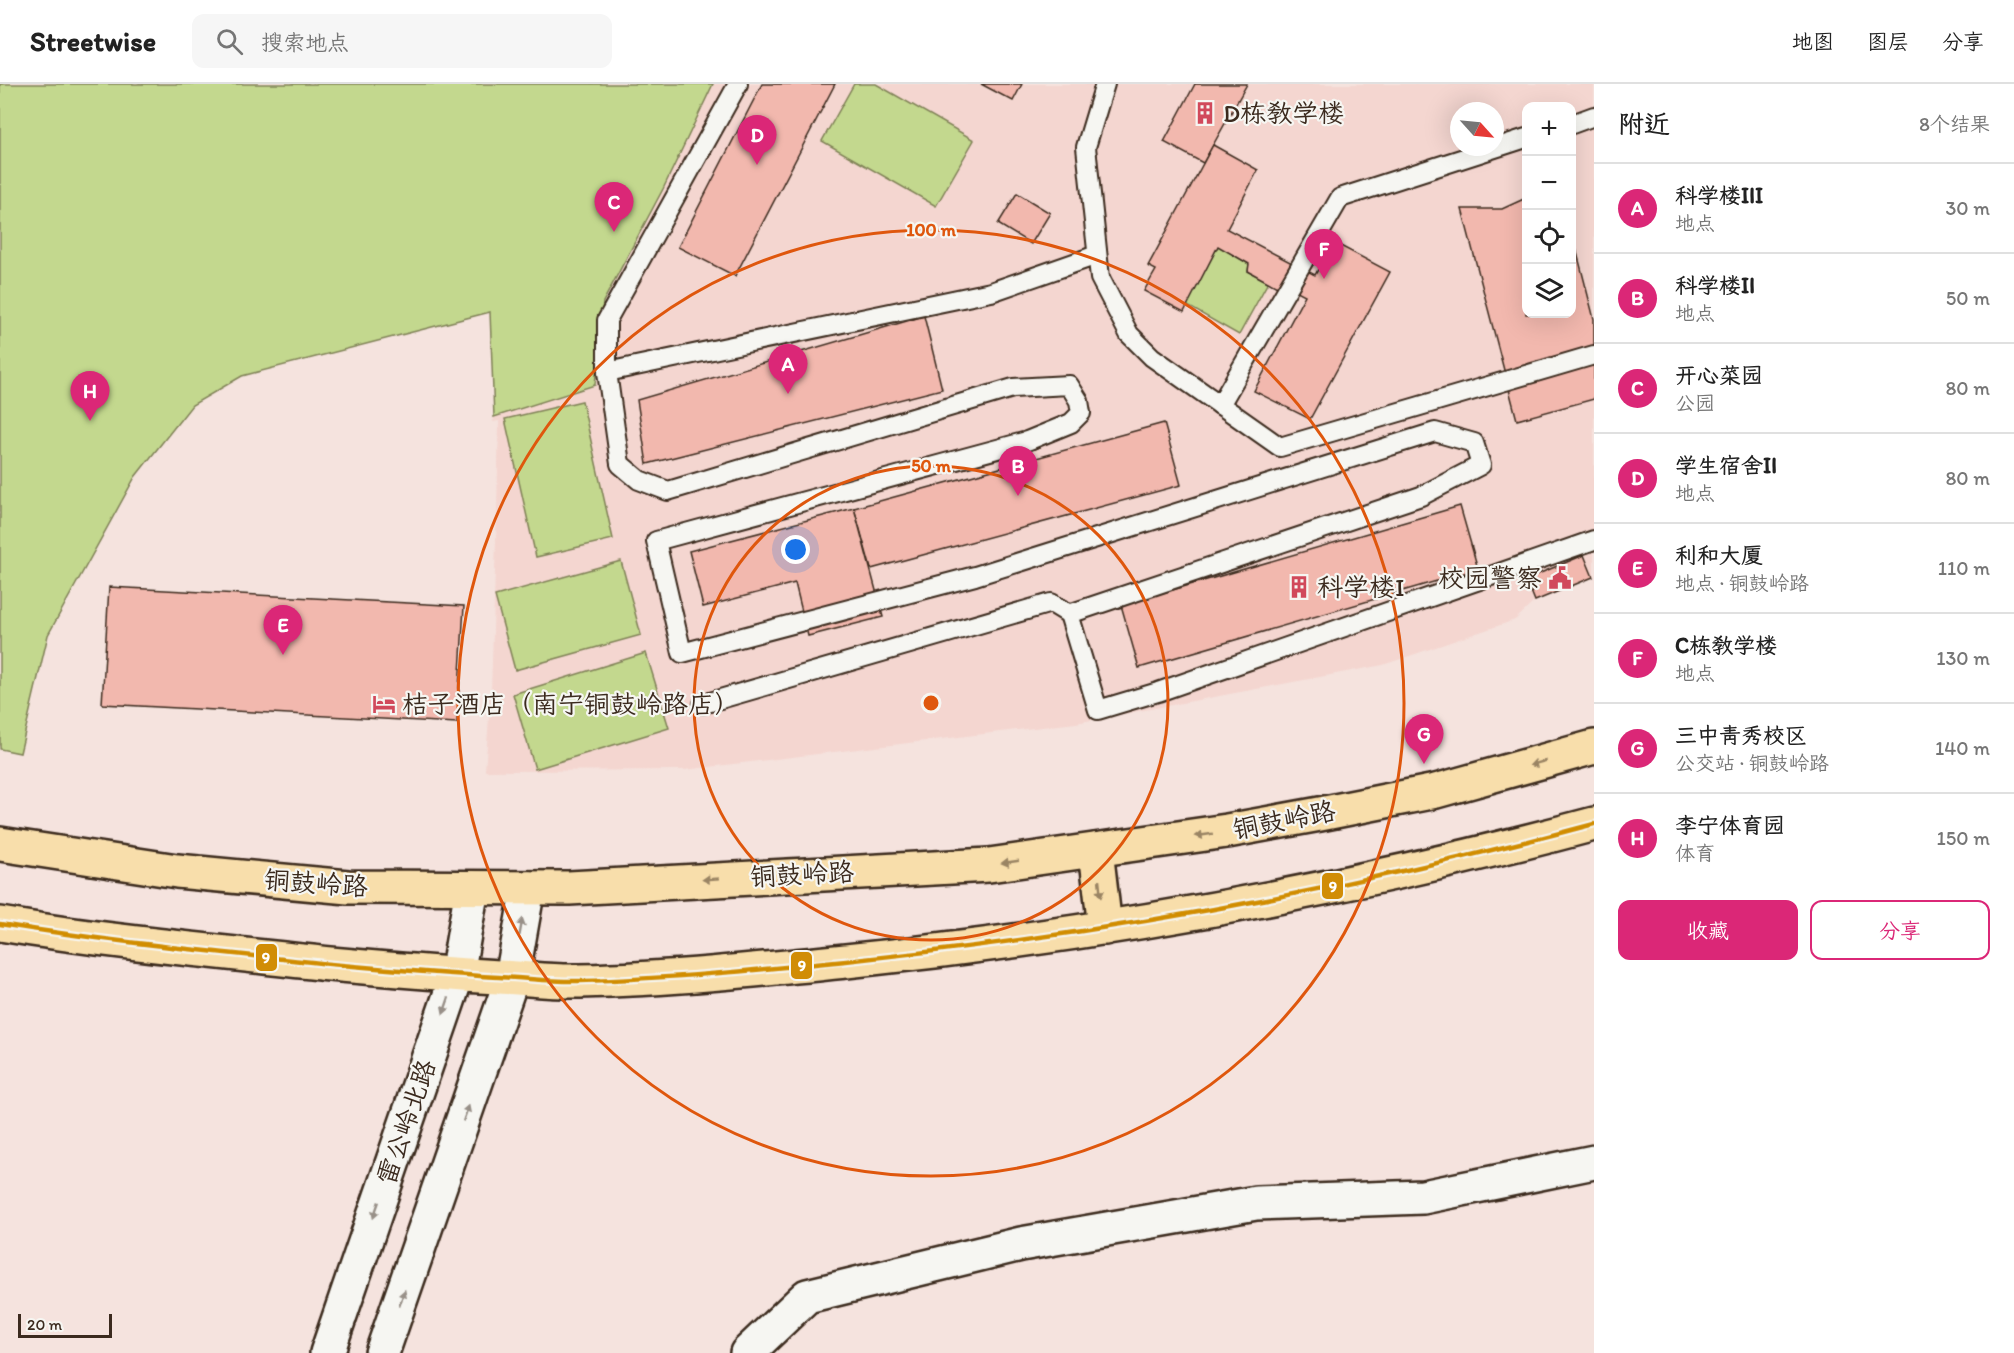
<!DOCTYPE html>
<html lang="zh">
<meta charset="utf-8">
<style>
body{margin:0;font-family:Itim,"LXGW WenKai TC",sans-serif;background:#f6f6f6;color:#222}
.controls{position:absolute;right:18px;top:18px;display:grid;overflow:hidden;border-radius:12px;box-shadow:0 6px 24px #0002}
.controls button{width:54px;height:54px;display:grid;place-items:center;padding:0;border:0;border-bottom:2px solid #e0e0e0;background:#fff;color:#222;font:30px sans-serif}
.compass{position:absolute;left:1450px;top:18px;width:54px;height:54px;border-radius:50%;background:#fff;box-shadow:0 6px 24px #0002;rotate:117deg}
.scale{position:absolute;left:18px;bottom:15px;width:94px;box-sizing:border-box;padding-left:6px;border:3px solid #3b2a1e;border-top:0;font-size:16px;line-height:21px;white-space:nowrap;color:#3b2a1e;-webkit-text-stroke:4px #f6f6f2;paint-order:stroke}
.you{position:absolute;left:796px;top:466px;width:21px;height:21px;margin:-15px;border:4px solid #fff;border-radius:50%;background:#1a73e8;box-shadow:0 0 0 9px #1a73e833}
.badge{display:grid;place-items:center;width:39px;height:39px;border-radius:50%;background:#db2777;color:#fff;font-size:20px;font-weight:700}
.pin{position:absolute;translate:-50% -50px;filter:drop-shadow(0 2px 3px #0008)}
.pin::after{content:'';position:absolute;top:32px;width:21px;height:18px;background:inherit;clip-path:polygon(0 0,100% 0,50% 100%)}
.list{margin:0;padding:0;list-style:none}
h2{display:flex;justify-content:space-between;align-items:center;height:78px;margin:0;padding:0 24px;font-size:26px}
h2 small{font-size:20px;font-weight:400;color:#767676}
.list li{display:grid;grid-template-columns:39px 1fr auto;gap:18px;align-items:center;box-sizing:border-box;height:90px;padding:0 24px;border-top:2px solid #e0e0e0}
.list b{display:block;font-size:22px;white-space:nowrap}
.list p{margin:0;font-size:20px;white-space:nowrap;color:#767676}
.list em{font-size:20px;font-style:normal;color:#767676}
.actions{display:flex;gap:12px;padding:18px 24px}
.actions a{flex:1;padding:14px 0;border:2px solid #db2777;border-radius:12px;text-align:center;font-size:21px;color:#db2777}
.actions .main{background:#db2777;color:#fff}
.icon{flex:none;width:33px;height:33px;fill:none;stroke:currentColor;stroke-width:2;stroke-linecap:round;stroke-linejoin:round}
.map{position:relative;flex:none;width:1594px;height:1269px;overflow:hidden}
header{display:flex;align-items:center;gap:36px;box-sizing:border-box;height:84px;padding:0 30px;background:#fff;border-bottom:2px solid #e0e0e0}
header strong{font-size:28px}
nav{display:flex;gap:33px;margin-inline-start:auto;font-size:21px}
.search{width:420px;height:54px;background:#f6f6f6;display:flex;align-items:center;gap:15px;box-sizing:border-box;padding:0 21px;border-radius:12px;color:#767676;font-size:22px}
main{display:flex}
aside{flex:1;background:#fff}
.map>svg:first-child{display:block}
.built{fill:#f4d6d0;fill-rule:evenodd}
.green{fill:#c3d88e;stroke:#7f8156;stroke-width:1.5}
.building{fill:#f2b8ae;stroke:#3b2a1e;stroke-width:1.5}
.lines{fill:none;stroke-linecap:round;stroke-linejoin:round}
.lane-casing{stroke:#3b2a1e;stroke-width:22}
.street-casing{stroke:#3b2a1e;stroke-width:38}
.secondary-casing{stroke:#3b2a1e;stroke-width:38}
.primary-casing{stroke:#3b2a1e;stroke-width:38}
.lane{stroke:#f6f6f2;stroke-width:18}
.street{stroke:#f6f6f2;stroke-width:33}
.secondary{stroke:#f6f6f2;stroke-width:33}
.primary{stroke:#f8deab;stroke-width:33}
.bus-1-casing{stroke:#f6f6f2;stroke-width:9}
.bus-1{stroke:#d18d06;stroke-width:4.5}
.oneway{fill:#9a8464}
.oneway2{fill:#989088}
.ring{fill:none;stroke:#df570d;stroke-width:3}
.labels{text-anchor:middle;stroke-width:4.5;stroke-linejoin:round;paint-order:stroke}
.poi-label{font-size:26px;fill:#3b2a1e;stroke:#f6f6f2;text-anchor:start}
.street-label{font-size:26px;fill:#3b2a1e;stroke:#f6f6f2}
.centre{fill:#df570d;stroke:#f6f6f2;stroke-width:3}
.ring-label{font-size:18px;text-anchor:middle;font-weight:bold;fill:#df570d;stroke:#f6f6f2;stroke-width:4.5;stroke-linejoin:round;paint-order:stroke}
.line-badge{stroke:#f6f6f2;stroke-width:2}
.badge-label{font-size:16px;text-anchor:middle;font-weight:bold;fill:#fff}
</style>
<header>
<strong>Streetwise</strong>
<div class="search"><svg class="icon" aria-label="search" viewBox="0 0 24 24"><circle cx="10" cy="10" r="6"/><path d="M15 15l6 6"/></svg>搜索地点</div>
<nav><a>地图</a><a>图层</a><a>分享</a></nav>
</header>
<main>
<div class="map">
<svg width="1594" height="1269" viewBox="0 0 1594 1269">
<rect width="100%" height="100%" fill="#f5e3de"/>
<filter id="ink" filterUnits="userSpaceOnUse"><feTurbulence type="fractalNoise" baseFrequency=".0167" numOctaves="2"/><feDisplacementMap in="SourceGraphic" scale="12" xChannelSelector="R" yChannelSelector="G"/><feConvolveMatrix kernelMatrix="1 2 1 2 8 2 1 2 1" color-interpolation-filters="sRGB"/></filter>
<g filter="url(#ink)">
<path class="built" d="M687,0H1594V492L1535,517L1515,536L1383,581L1076,639L684,686L485,687L491,607L497,426L499,337L493,338L494,333ZM1526,22H1572V230H1526ZM1459,27H1495V63H1459Z"/>
<g class="green">
<polygon points="0,0 713,0 663,105 603,218 595,301 494,333 490,228 242,292 192,321 135,393 48,551 20,669 0,665"/>
<polygon points="854,0 876,0 974,56 936,122 822,57"/>
<polygon points="1218,162 1249,180 1248,187 1268,198 1239,251 1186,221"/>
<polygon points="582,317 613,455 536,473 505,335"/>
<polygon points="621,477 641,551 515,586 495,512"/>
<polygon points="646,569 669,644 535,685 513,610"/>
</g>
<g class="building">
<polygon points="762,0 835,0 735,192 678,163"/>
<polygon points="981,0 1022,0 1013,17"/>
<polygon points="1195,0 1247,0 1203,79 1164,58"/>
<polygon points="1213,61 1258,86 1227,145 1315,191 1333,158 1390,188 1310,335 1254,307 1305,211 1284,200 1277,203 1248,187 1249,180 1218,162 1184,228 1144,207 1156,186 1148,182"/>
<polygon points="1017,109 1050,129 1031,160 998,140"/>
<polygon points="1526,114 1526,230 1572,230 1572,149 1594,235 1594,315 1517,336 1462,125 1502,125"/>
<polygon points="924,232 942,305 647,380 637,316"/>
<polygon points="1164,339 1181,401 871,485 854,424"/>
<polygon points="1460,422 1478,485 1139,584 1121,521"/>
<polygon points="854,424 883,533 808,552 795,499 703,523 689,467"/>
<polygon points="1584,471 1593,493 1535,517 1526,495"/>
<polygon points="109,503 464,522 457,639 102,620"/>
</g>
<g class="lines">
<g class="lane-casing">
<g id="lane">
<polyline points="738,0 607,236 607,288 620,380 639,396 668,407 1013,304 1069,301 1079,317 1081,329 1071,339 1027,357 656,457 682,569 975,492 1435,348 1474,359 1481,381 1421,412 1069,530 1098,626 1158,608 1594,456"/>
<polyline points="1105,0 1086,63 1100,194 1129,250 1152,273 1280,363 1594,271"/>
<polyline points="1572,40 1594,32"/>
<polyline points="607,288 991,208 1097,171"/>
<polyline points="1220,321 1340,114 1526,54"/>
<polyline points="703,620 1051,519 1069,530"/>
</g>
</g>
<g class="street-casing">
<polyline id="street" points="747,1269 807,1212 1021,1160 1256,1119 1423,1113 1594,1078"/>
</g>
<g class="secondary-casing">
<g id="secondary">
<polyline points="327,1269 457,891 472,804"/>
<polyline points="382,1269 512,894 528,804"/>
</g>
</g>
<g class="primary-casing">
<g id="primary">
<polyline points="0,760 177,787 348,803 569,804 989,781 1227,747 1320,730 1436,707 1594,663"/>
<polyline points="1096,766 1105,844"/>
<path d="M0,840C110,858 219,868 330,880C386,885 442,890 499,893C526,894 553,898 580,897C669,895 758,886 846,877C1100,851 1348,806 1594,740"/>
</g>
</g>
<use href="#lane" class="lane"/>
<use href="#street" class="street"/>
<use href="#secondary" class="secondary"/>
<use href="#primary" class="primary"/>
<g class="bus-1-casing">
<path id="bus-1" d="M0,840C110,858 219,868 330,880C386,885 442,890 499,893C526,894 553,898 580,897C669,895 758,886 846,877C1100,851 1348,806 1594,740"/>
</g>
<use href="#bus-1" class="bus-1"/>
</g>
<defs><path id="oneway-solid" d="M-6-.8H1V-3.2L6.5 0L1 3.2V.8H-6Z" transform="scale(1.5)"/></defs>
<g class="oneway">
<use href="#oneway-solid" transform="translate(1538 679) rotate(164)"/>
<use href="#oneway-solid" transform="translate(1204 751) rotate(172)"/>
<use href="#oneway-solid" transform="translate(1010 778) rotate(172)"/>
<use href="#oneway-solid" transform="translate(711 795) rotate(176)"/>
<use href="#oneway-solid" transform="translate(1100 805) rotate(84)"/>
</g>
<g class="oneway2">
<use href="#oneway-solid" transform="translate(521 843) rotate(-80)"/>
<use href="#oneway-solid" transform="translate(446 922) rotate(109)"/>
<use href="#oneway-solid" transform="translate(466 1029) rotate(-71)"/>
<use href="#oneway-solid" transform="translate(376 1126) rotate(109)"/>
<use href="#oneway-solid" transform="translate(402 1214) rotate(-71)"/>
</g>
</g>
<g class="ring">
<circle cx="931" cy="619" r="237"/>
<circle cx="931" cy="619" r="473"/>
</g>
<defs>
<g id="building-bare" transform="scale(1.8)"><path d="M-4-6H4V6H1V3H-1V6H-4ZM-2.5-4.3h1.7v1.8h-1.7ZM.8-4.3h1.7v1.8H.8ZM-2.5-1h1.7V.8h-1.7ZM.8-1h1.7V.8H.8Z" fill="#d1495b" stroke="#f6f6f2" stroke-width="2.5" paint-order="stroke"/></g>
<g id="civic-bare" transform="scale(1.8)"><path d="M-.6-6.5H3V-4.5H.6V-3L4-1V1h2V6H-6V1h2V-1L-.6-3ZM-1.2 2.5V6h2.4V2.5Z" fill="#d1495b" stroke="#f6f6f2" stroke-width="2.5" paint-order="stroke"/></g>
<g id="hotel-bare" transform="scale(1.8)"><path d="M-6-4.5h1.5V1H6V5H4.5V3h-9V5H-6ZM-4 0a1.8 1.8 0 1 1 3.6 0ZM.5 0V-2.5h3Q6-2.5 6 0Z" fill="#d1495b" stroke="#f6f6f2" stroke-width="2.5" paint-order="stroke"/></g>
</defs>
<g fill-rule="evenodd">
<use href="#building-bare" x="1205" y="29"/>
<use href="#civic-bare" x="1560" y="494"/>
<use href="#building-bare" x="1299" y="503"/>
<use href="#hotel-bare" x="384" y="620"/>
</g>
<g class="labels">
<g class="poi-label">
<text x="1223" y="38">D栋教学楼</text>
<text x="1542" y="503" text-anchor="end">校园警察</text>
<text x="1317" y="512">科学楼I</text>
<text x="402" y="629">桔子酒店（南宁铜鼓岭路店）</text>
</g>
<g class="street-label">
<text transform="translate(1284 736) rotate(-11)" y="9">铜鼓岭路</text>
<text transform="translate(802 790) rotate(-3)" y="9">铜鼓岭路</text>
<text transform="translate(316 799) rotate(4)" y="9">铜鼓岭路</text>
<text transform="translate(406 1038) rotate(-71)" y="9">雷公岭北路</text>
</g>
</g>
<circle cx="931" cy="619" r="9" class="centre"/>
<g class="ring-label">
<text x="931" y="152">100 m</text>
<text x="931" y="388">50 m</text>
</g>
<g class="line-badge">
<rect x="1321" y="788" width="23" height="28" rx="6" fill="#d18d06"/>
<rect x="255" y="859" width="23" height="29" rx="6" fill="#d18d06"/>
<rect x="790" y="867" width="23" height="29" rx="6" fill="#d18d06"/>
</g>
<g class="badge-label">
<text x="1333" y="808">9</text>
<text x="266" y="879">9</text>
<text x="802" y="887">9</text>
</g>
</svg>
<div class="controls">
<button>+</button>
<button>−</button>
<button><svg class="icon" aria-label="locate" viewBox="0 0 24 24"><circle cx="12" cy="12" r="6"/><path d="M12 2v4M12 18v4M2 12h4M18 12h4"/></svg></button>
<button><svg class="icon" aria-label="layers" viewBox="0 0 24 24"><path d="M12 4l9 5-9 5-9-5zM3 14l9 5 9-5"/></svg></button>
</div>
<svg class="compass" viewBox="-18 -18 36 36"><path d="M0-13l5 13h-10z" fill="#e53935"/><path d="M0 13l5-13h-10z" fill="#767676"/></svg>
<div class="scale">20 m</div>
<div class="you"></div>
<div class="pin badge" style="left:788px;top:310px">A</div>
<div class="pin badge" style="left:1018px;top:412px">B</div>
<div class="pin badge" style="left:614px;top:148px">C</div>
<div class="pin badge" style="left:757px;top:81px">D</div>
<div class="pin badge" style="left:283px;top:571px">E</div>
<div class="pin badge" style="left:1324px;top:195px">F</div>
<div class="pin badge" style="left:1424px;top:680px">G</div>
<div class="pin badge" style="left:90px;top:337px">H</div>
</div>
<aside>
<h2>附近<small>8个结果</small></h2>
<ul class="list">
<li><span class="badge">A</span><div><b>科学楼III</b><p>地点</p></div><em>30 m</em></li>
<li><span class="badge">B</span><div><b>科学楼II</b><p>地点</p></div><em>50 m</em></li>
<li><span class="badge">C</span><div><b>开心菜园</b><p>公园</p></div><em>80 m</em></li>
<li><span class="badge">D</span><div><b>学生宿舍II</b><p>地点</p></div><em>80 m</em></li>
<li><span class="badge">E</span><div><b>利和大厦</b><p>地点 · 铜鼓岭路</p></div><em>110 m</em></li>
<li><span class="badge">F</span><div><b>C栋教学楼</b><p>地点</p></div><em>130 m</em></li>
<li><span class="badge">G</span><div><b>三中青秀校区</b><p>公交站 · 铜鼓岭路</p></div><em>140 m</em></li>
<li><span class="badge">H</span><div><b>李宁体育园</b><p>体育</p></div><em>150 m</em></li>
</ul>
<div class="actions"><a class="main">收藏</a><a>分享</a></div>
</aside>
</main>
